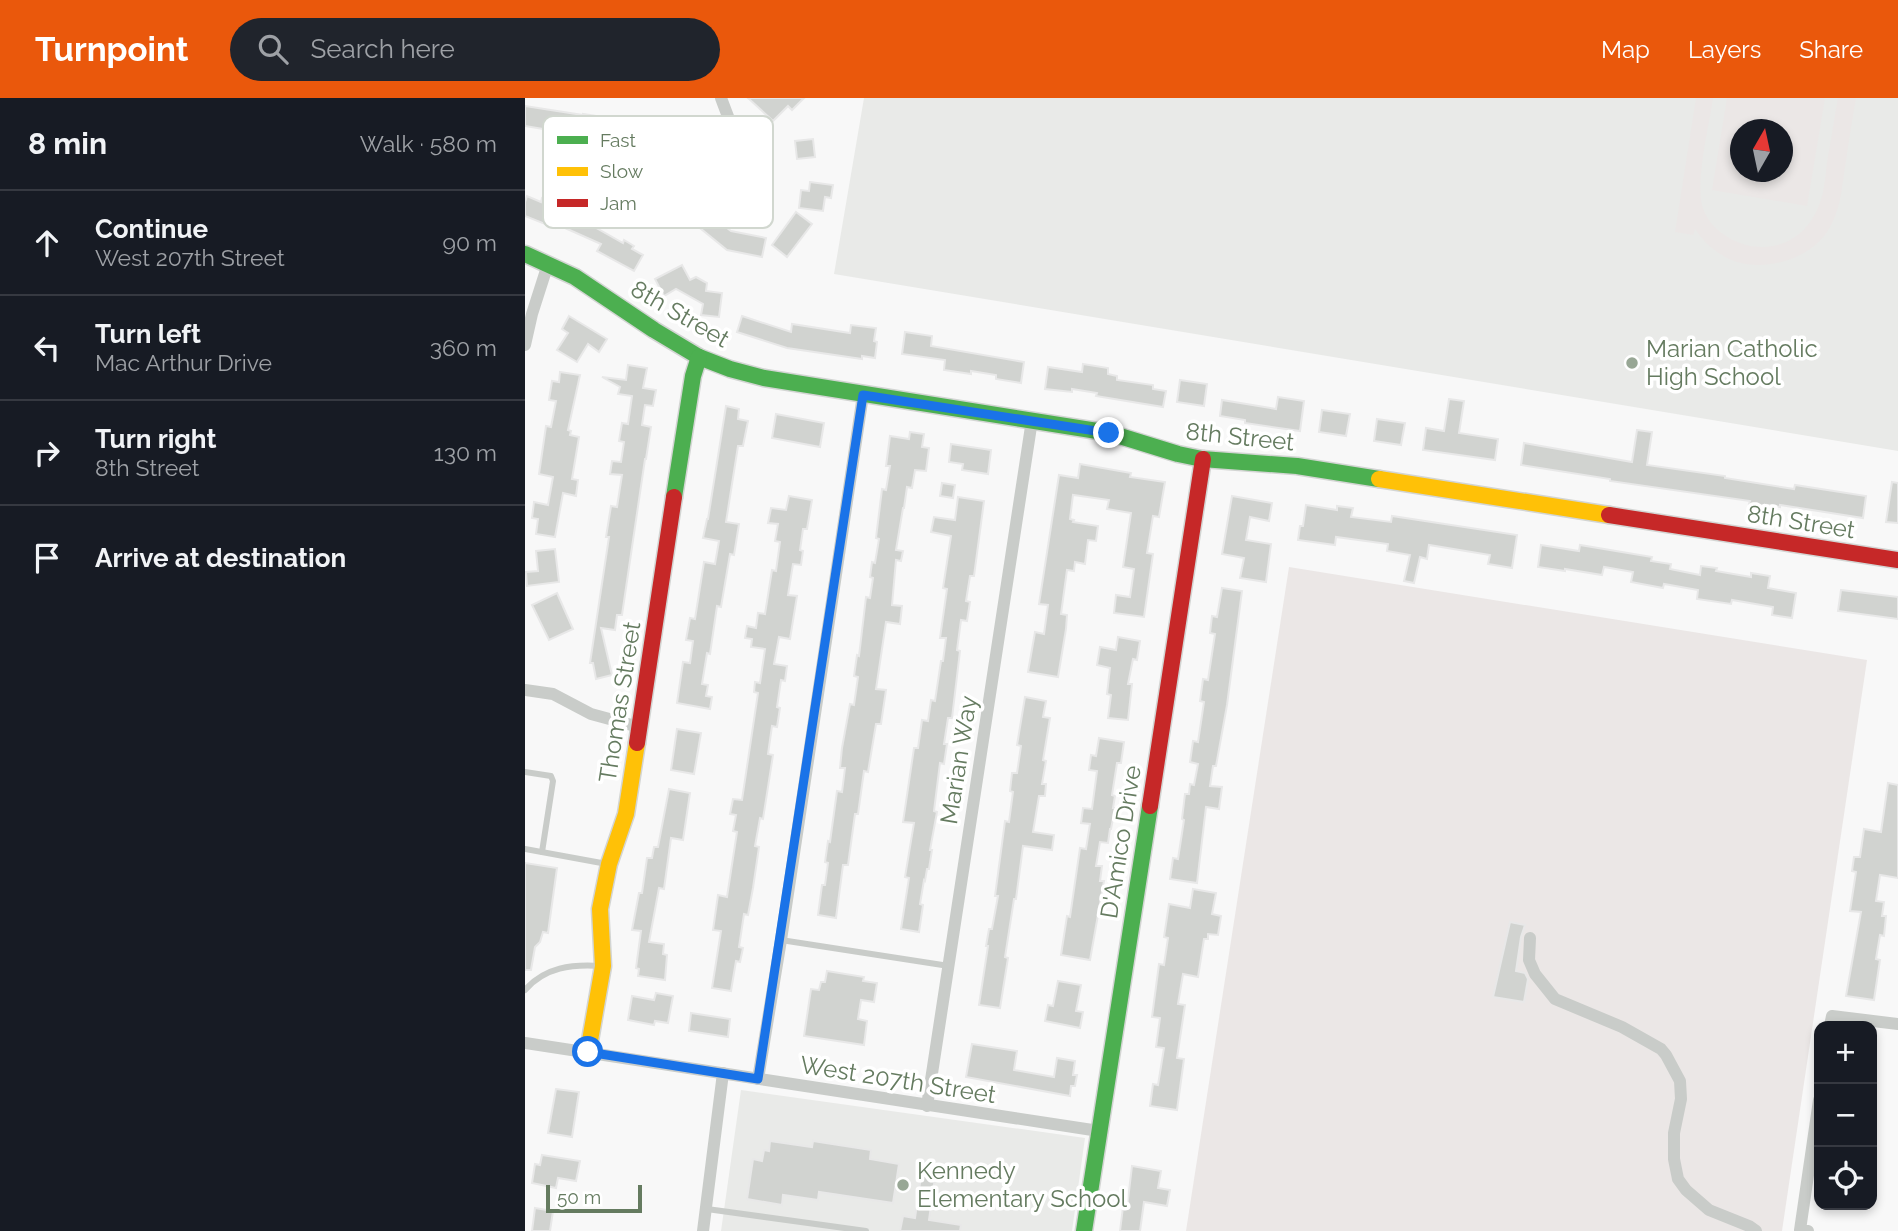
<!DOCTYPE html>
<meta charset="utf-8">
<style>
body{margin:0;font-family:Raleway,sans-serif;background:#20242c;color:#f1f3f6}
.controls{position:absolute;right:21px;bottom:21px;display:grid;overflow:hidden;border-radius:14px;box-shadow:0 4px 10px #0003}
.controls button{width:63px;height:63px;display:grid;place-items:center;padding:0;border:0;border-bottom:2px solid #363941;background:#171b24;color:#f1f3f6;font:35px sans-serif}
.compass{position:absolute;left:1205px;top:21px;width:63px;height:63px;border-radius:50%;background:#171b24;box-shadow:0 4px 10px #0003;rotate:9deg}
.scale{position:absolute;left:21px;bottom:18px;width:96px;box-sizing:border-box;padding-left:7px;border:4px solid #657b60;border-top:0;font-size:19px;line-height:24px;white-space:nowrap;color:#657b60;-webkit-text-stroke:5px #fff;paint-order:stroke}
.stop{position:absolute;width:21px;height:21px;margin:-16px;border:5px solid #1a73e8;border-radius:50%;background:#fff}
.stop.end{background:#1a73e8;border-color:#fff;box-shadow:0 2px 7px #0008}
.list{margin:0;padding:0;list-style:none}
h2{display:flex;justify-content:space-between;align-items:center;height:91px;margin:0;padding:0 28px;font-size:30px}
h2 small{font-size:23px;font-weight:400;color:#9ea1a6}
.list li{display:grid;grid-template-columns:46px 1fr auto;gap:21px;align-items:center;box-sizing:border-box;height:105px;padding:0 28px;border-top:2px solid #363941}
.list b{display:block;font-size:26px;white-space:nowrap}
.list p{margin:0;font-size:23px;white-space:nowrap;color:#9ea1a6}
.list em{font-size:23px;font-style:normal;color:#9ea1a6}
.icon{flex:none;width:38px;height:38px;fill:none;stroke:currentColor;stroke-width:2;stroke-linecap:round;stroke-linejoin:round}
.map{position:relative;flex:none;width:1373px;height:1133px;overflow:hidden}
header{display:flex;align-items:center;gap:42px;box-sizing:border-box;height:98px;padding:0 35px;background:#ea580c;color:#fff}
header strong{font-size:33px}
nav{display:flex;gap:38px;margin-inline-start:auto;font-size:24px}
.search{width:490px;height:63px;background:#20242c;display:flex;align-items:center;gap:18px;box-sizing:border-box;padding:0 24px;border-radius:38px;color:#9ea1a6;font-size:26px}
main{display:flex}
aside{flex:1;background:#171b24}
.map>svg:first-child{display:block}
.built{fill:#e9eae8;fill-rule:evenodd}
.green{fill:#ebe7e6;fill-rule:evenodd}
.building{fill:#d1d3d0;stroke:#e8e8e8;stroke-width:2}
.lines{fill:none;stroke-linecap:round;stroke-linejoin:round}
.fast-casing{stroke:#d3d5d3;stroke-width:19}
.slow-casing{stroke:#d3d5d3;stroke-width:19}
.jam-casing{stroke:#d3d5d3;stroke-width:19}
.lane{stroke:#c9ccc9;stroke-width:6}
.street{stroke:#c9ccc9;stroke-width:12}
.fast{stroke:#4caf50;stroke-width:16}
.slow{stroke:#ffc107;stroke-width:16}
.jam{stroke:#c62828;stroke-width:16}
.route{stroke:#1a73e8;stroke-width:9}
.poi-dot{fill:#98a795;stroke:#fff;stroke-width:2.5}
.labels{text-anchor:middle;stroke-width:7;stroke-linejoin:round;paint-order:stroke}
.street-label{font-size:24px;fill:#657b60;stroke:#fff}
.poi-label{font-size:24px;fill:#657b60;stroke:#fff;text-anchor:start}
.key{fill:#fff;stroke:#d1d7cf;stroke-width:2}
.key-label{font-size:19px;fill:#657b60}
</style>
<header>
<strong>Turnpoint</strong>
<div class="search"><svg class="icon" aria-label="search" viewBox="0 0 24 24"><circle cx="10" cy="10" r="6"/><path d="M15 15l6 6"/></svg>Search here</div>
<nav><a>Map</a><a>Layers</a><a>Share</a></nav>
</header>
<main>
<aside>
<h2>8 min<small>Walk · 580 m</small></h2>
<ul class="list">
<li><svg class="icon" aria-label="ahead" viewBox="0 0 24 24"><path d="M12 20V5M6 11l6-6 6 6"/></svg><div><b>Continue</b><p>West 207th Street</p></div><em>90 m</em></li>
<li><svg class="icon" aria-label="left" viewBox="0 0 24 24"><path d="M17 20v-9H6M10 6l-5 5 5 5"/></svg><div><b>Turn left</b><p>Mac Arthur Drive</p></div><em>360 m</em></li>
<li><svg class="icon" aria-label="right" viewBox="0 0 24 24"><path d="M7 20v-9h11M14 6l5 5-5 5"/></svg><div><b>Turn right</b><p>8th Street</p></div><em>130 m</em></li>
<li><svg class="icon" aria-label="arrive" viewBox="0 0 24 24"><path d="M6 21V4h12l-3 4 3 4H6"/></svg><div><b>Arrive at destination</b></div></li>
</ul>
</aside>
<div class="map">
<svg width="1373" height="1133" viewBox="0 0 1373 1133">
<rect width="100%" height="100%" fill="#f8f8f8"/>
<g class="built">
<path d="M339,0H1373V353L309,176ZM1216,32H1258V74H1216Z"/>
<polygon points="216,992 560,1040 547,1133 196,1133"/>
</g>
<g class="green">
<path d="M1171,0H1188C1184,28 1171,80 1177,107C1180,119 1188,129 1198,136C1230,159 1272,151 1290,116C1299,100 1300,82 1302,64C1306,43 1309,21 1313,0H1331C1327,23 1323,47 1320,70C1317,87 1316,107 1308,123C1296,152 1263,167 1233,167C1206,167 1185,153 1170,131L1168,137L1150,134Z"/>
<path d="M1202,0H1300L1282,108L1187,92ZM1216,32H1258V74H1216Z"/>
<polygon points="764,469 1342,562 1257,1133 661,1133"/>
</g>
<g class="building">
<polygon points="223,0 279,0 267,12 263,8 248,23"/>
<polygon points="0,8 58,17 58,16 72,18 70,29 96,33 96,28 173,28 173,50 165,50 166,101 149,101 148,66 151,66 152,43 126,42 123,76 109,75 111,51 85,51 53,47 55,37 0,28"/>
<polygon points="288,41 290,59 272,61 270,43"/>
<polygon points="285,84 308,87 306,100 300,99 298,113 274,110 276,92 284,93"/>
<polygon points="53,89 66,95 61,106 75,112 68,128 98,145 99,142 109,148 107,151 118,157 109,173 72,153 76,146 31,126 30,130 0,118 0,104 2,98 16,104 17,100 44,111"/>
<polygon points="169,104 206,133 241,140 237,159 202,152 159,117"/>
<polygon points="271,114 287,126 262,159 247,147"/>
<polygon points="157,167 165,182 171,179 182,185 181,193 197,195 194,219 176,217 178,206 151,191 139,198 130,181"/>
<polygon points="44,218 82,241 74,254 63,246 52,264 32,252 43,235 37,231"/>
<polygon points="217,218 266,234 267,226 325,235 326,227 351,230 349,243 352,244 350,260 337,258 337,261 262,250 212,234"/>
<polygon points="380,234 407,238 406,248 499,264 496,285 471,281 471,277 446,273 446,276 419,272 420,262 377,256"/>
<polygon points="558,266 583,270 583,276 592,278 592,282 628,287 628,291 641,293 638,309 571,298 572,295 547,291 547,294 520,291 523,269 557,274"/>
<polygon points="103,267 122,270 118,290 131,292 128,308 120,307 117,327 126,329 121,361 120,361 97,517 92,517 90,532 76,530 87,577 71,581 68,565 65,565 84,439 81,439 86,408 92,409 97,377 85,376 87,363 96,364 99,344 94,343 97,325 103,326 107,298 93,296 95,289 77,279 101,282"/>
<polygon points="35,274 55,277 43,332 46,333 45,337 54,339 47,381 53,382 51,398 38,395 30,439 11,436 13,421 7,420 9,404 23,407 28,379 14,376 21,328 26,329 31,303 24,302 27,283 34,284"/>
<polygon points="655,282 682,286 679,308 652,304"/>
<polygon points="753,299 779,303 775,333 720,325 720,322 695,318 697,302 751,311"/>
<polygon points="924,301 939,303 934,335 973,341 970,362 898,352 901,330 919,333"/>
<polygon points="201,308 214,311 213,321 223,323 218,348 213,348 201,424 214,426 209,457 205,456 196,509 192,508 185,556 182,555 177,586 183,587 181,598 187,599 185,611 152,605 158,564 165,565 168,543 161,542 165,520 170,521 179,464 190,466 194,443 178,440 182,421 183,421"/>
<polygon points="797,312 825,316 821,338 794,334"/>
<polygon points="251,316 299,325 295,349 247,340"/>
<polygon points="852,321 880,325 876,347 849,343"/>
<polygon points="1112,332 1127,334 1122,367 1200,378 1200,380 1269,391 1270,387 1341,398 1338,420 1255,407 1255,409 1242,407 1242,408 1224,406 1225,403 1085,383 1085,381 996,367 999,345 1107,364"/>
<polygon points="385,334 399,336 397,349 404,350 401,373 390,372 387,390 382,389 379,410 378,410 371,452 378,453 376,463 371,462 367,507 377,508 375,526 361,524 351,591 361,592 356,626 351,626 343,674 339,673 333,716 330,716 323,767 318,767 311,820 293,817 297,787 300,787 303,765 300,764 303,743 305,744 312,693 317,694 320,670 315,670 317,650 325,606 329,607 333,579 329,578 332,557 334,558 341,499 345,500 348,480 345,479 347,464 350,465 354,441 351,440 357,391 361,392 365,368 361,368 365,338 384,341"/>
<polygon points="426,346 466,352 463,376 437,372 438,366 424,364"/>
<polygon points="555,366 606,375 605,379 640,384 634,419 628,418 622,455 628,456 619,519 589,515 591,497 605,499 609,471 598,469 606,415 582,411 584,402 548,397 545,421 549,422 548,424 573,428 571,443 563,442 560,466 550,464 549,473 542,472 536,516 542,517 541,531 533,579 503,574 510,534 519,536 523,507 514,506 534,377 553,380"/>
<polygon points="1367,384 1373,385 1373,425 1361,424"/>
<polygon points="417,385 430,387 428,400 415,398"/>
<polygon points="264,398 287,402 282,431 278,431 275,452 278,453 276,467 268,466 263,497 272,498 265,541 254,539 249,566 262,568 260,583 256,582 252,609 255,610 252,629 247,628 243,656 248,657 238,721 235,720 230,748 234,749 228,790 223,817 219,816 214,849 218,850 215,864 211,863 206,893 187,890 196,833 188,832 193,797 202,799 212,734 208,733 211,717 205,716 208,701 217,702 233,595 229,594 230,584 235,585 240,551 226,549 227,541 220,540 222,528 231,530 233,515 240,516 247,472 251,473 255,444 250,443 253,426 243,425 246,410 261,412"/>
<polygon points="707,398 747,405 744,423 725,419 721,442 746,446 741,484 715,480 719,460 697,456"/>
<polygon points="433,399 459,403 449,478 445,478 441,503 445,504 442,523 436,522 432,552 435,553 427,620 423,620 419,646 422,646 419,666 415,665 409,713 412,714 405,752 407,752 404,771 402,771 400,783 399,782 395,806 398,807 394,834 376,831 384,780 380,779 389,725 378,724 389,650 393,650 397,622 403,623 406,602 410,603 416,563 418,563 421,540 415,540 422,491 418,490 426,438 406,434 409,419 430,422"/>
<polygon points="781,407 812,412 812,408 828,410 826,419 866,424 867,418 992,437 987,470 963,466 965,457 904,447 902,461 895,459 889,485 879,483 885,457 862,453 863,446 811,439 810,447 773,442 775,428 778,428"/>
<polygon points="1016,447 1054,453 1055,447 1127,459 1126,463 1146,466 1145,471 1175,477 1176,468 1192,470 1191,473 1226,479 1226,475 1245,478 1243,490 1271,495 1267,520 1247,517 1248,509 1207,502 1206,506 1172,501 1173,492 1139,486 1138,490 1106,484 1108,474 1079,469 1077,477 1040,471 1040,473 1013,469"/>
<polygon points="30,451 34,484 2,488 1,474 13,473 11,453"/>
<polygon points="697,490 717,493 702,607 691,668 688,668 685,688 697,689 694,711 681,709 672,785 645,781 648,760 653,761 659,722 657,721 660,696 664,696 665,686 669,687 673,666 665,664 668,643 673,644 679,604 675,603 678,581 683,582 690,536 685,535 687,518 692,519"/>
<polygon points="1316,492 1373,499 1373,521 1313,513"/>
<polygon points="32,495 48,531 24,542 7,507"/>
<polygon points="593,539 615,543 612,562 608,561 603,586 607,586 603,622 583,620 586,597 582,596 585,570 572,567 575,549 591,552"/>
<polygon points="500,599 521,603 518,619 525,620 518,662 521,663 517,686 521,686 520,698 514,698 508,734 529,737 527,752 498,748 491,801 489,801 480,859 483,860 475,910 454,907 463,848 461,848 464,831 467,831 473,798 470,798 480,723 484,724 488,694 485,693 487,675 492,675 496,648 492,647"/>
<polygon points="152,631 176,635 169,676 146,672"/>
<polygon points="574,640 599,644 596,665 592,665 587,697 590,698 588,710 590,710 586,731 585,731 583,745 575,744 571,768 577,768 575,783 579,783 565,862 536,857 542,818 545,819 555,750 561,751 565,726 556,725 558,710 567,711 572,673 564,672 566,657 571,658"/>
<polygon points="1363,685 1373,687 1373,780 1355,777 1351,803 1359,804 1357,818 1361,818 1359,838 1355,837 1351,861 1355,862 1349,902 1321,898 1336,814 1325,813 1331,774 1327,773 1329,759 1335,759 1339,731 1356,734"/>
<polygon points="144,691 165,695 158,742 146,740 139,791 134,790 124,844 139,846 138,856 142,857 140,882 113,878 114,871 111,870 116,833 107,832 114,795 117,795 122,760 127,760 129,749 133,749"/>
<polygon points="0,765 32,770 23,835 18,834 15,844 10,849 6,872 0,872"/>
<polygon points="668,791 691,795 687,816 696,818 693,837 683,836 683,841 679,841 673,879 658,876 653,906 660,907 652,960 659,961 652,1012 625,1008 628,986 633,987 639,950 631,949 635,920 627,919 634,866 639,867 643,840 639,839 644,806 665,810"/>
<polygon points="985,824 1000,827 996,839 991,873 1000,875 1003,881 999,904 968,899"/>
<polygon points="302,873 339,879 338,883 352,885 349,904 336,902 333,921 342,923 339,947 279,938 286,891 294,892 296,884 300,884"/>
<polygon points="533,883 556,887 551,913 558,914 555,930 520,923 523,907 528,908"/>
<polygon points="131,895 148,898 143,925 130,923 129,927 103,922 107,898 129,902"/>
<polygon points="166,915 205,921 203,939 164,933"/>
<polygon points="447,946 492,953 489,972 529,979 532,960 550,963 548,977 552,977 550,988 546,988 545,998 441,979"/>
<polygon points="31,991 54,994 47,1039 23,1035"/>
<polygon points="245,1043 287,1049 288,1043 346,1052 345,1061 374,1066 368,1105 294,1094 293,1102 258,1097 257,1107 222,1101 228,1061 237,1063 239,1052 244,1053"/>
<polygon points="17,1057 55,1063 51,1083 33,1080 31,1090 7,1085 10,1066 15,1067"/>
<polygon points="398,1064 412,1066 404,1122 436,1127 435,1133 375,1133 378,1118 390,1120"/>
<polygon points="607,1068 636,1073 633,1090 645,1092 642,1108 619,1104 615,1133 595,1133 598,1109 602,1110"/>
<polygon points="10,1110 28,1113 25,1133 7,1133"/>
</g>
<g class="lines">
<g class="fast-casing">
<g id="fast">
<polyline points="0,156 50,179 129,232 174,259 205,271 239,280 585,335 653,356 677,361 772,368 854,381"/>
<polyline points="149,399 168,278 174,259"/>
<polyline points="559,1133 625,708"/>
</g>
</g>
<g class="slow-casing">
<g id="slow">
<polyline points="854,381 1084,417"/>
<polyline points="63,954 78,868 75,811 84,766 101,716 112,645"/>
</g>
</g>
<g class="jam-casing">
<g id="jam">
<polyline points="1084,417 1373,462"/>
<polyline points="112,645 149,399"/>
<polyline points="625,708 678,361"/>
</g>
</g>
<g class="lane">
<polyline points="0,674 26,678 28,683 17,754"/>
<polyline points="0,751 82,766"/>
<polyline points="256,842 424,868"/>
<path d="M0,892C20,869 47,866 76,868"/>
<polyline points="182,1111 341,1133"/>
</g>
<g class="street">
<polyline points="196,0 232,95"/>
<polyline points="0,247 7,216 23,166"/>
<polyline points="0,592 28,596 66,616 114,629"/>
<polyline points="1005,840 1004,862 1010,876 1030,901 1097,929 1136,951 1141,957 1155,983 1156,1001 1149,1035 1149,1061 1153,1081 1161,1092 1184,1112 1224,1128 1231,1133"/>
<polyline points="1305,928 1307,918 1373,926"/>
<polyline points="0,945 574,1033"/>
<polyline points="233,981 256,842 338,297"/>
<polyline points="402,1008 507,322"/>
<polyline points="178,1133 198,975"/>
<polyline points="1283,1133 1275,1132 1294,1002"/>
</g>
<use href="#fast" class="fast"/>
<use href="#slow" class="slow"/>
<use href="#jam" class="jam"/>
</g>
<g class="lines">
<polyline class="route" points="63,954 233,981 338,297 584,335"/>
</g>
<g class="poi-dot">
<circle cx="1107" cy="265" r="7"/>
<circle cx="378" cy="1087" r="7"/>
</g>
<g class="labels">
<g class="street-label">
<text transform="translate(155 216) rotate(30)" y="8">8th Street</text>
<text transform="translate(715 339) rotate(6)" y="8">8th Street</text>
<text transform="translate(1276 424) rotate(9)" y="8">8th Street</text>
<text transform="translate(95 604) rotate(-81)" y="8">Thomas Street</text>
<text transform="translate(434 662) rotate(-81)" y="8">Marian Way</text>
<text transform="translate(596 744) rotate(-81)" y="8">D'Amico Drive</text>
<text transform="translate(373 982) rotate(9)" y="8">West 207th Street</text>
</g>
<g class="poi-label">
<text x="1121" y="259">Marian Catholic<tspan x="1121" dy="28">High School</tspan></text>
<text x="392" y="1081">Kennedy<tspan x="392" dy="28">Elementary School</tspan></text>
</g>
</g>
<rect x="18" y="18" width="230" height="112" rx="10" class="key"/>
<rect x="32" y="38" width="31" height="8" fill="#4caf50"/>
<rect x="32" y="69" width="31" height="9" fill="#ffc107"/>
<rect x="32" y="101" width="31" height="8" fill="#c62828"/>
<g class="key-label">
<text x="75" y="49">Fast</text>
<text x="75" y="80">Slow</text>
<text x="75" y="112">Jam</text>
</g>
</svg>
<div class="controls">
<button>+</button>
<button>−</button>
<button><svg class="icon" aria-label="locate" viewBox="0 0 24 24"><circle cx="12" cy="12" r="6"/><path d="M12 2v4M12 18v4M2 12h4M18 12h4"/></svg></button>
</div>
<svg class="compass" viewBox="-18 -18 36 36"><path d="M0-13l5 13h-10z" fill="#e53935"/><path d="M0 13l5-13h-10z" fill="#9ea1a6"/></svg>
<div class="scale">50 m</div>
<div class="stop" style="left:63px;top:954px"></div>
<div class="stop end" style="left:584px;top:335px"></div>
</div>
</main>
